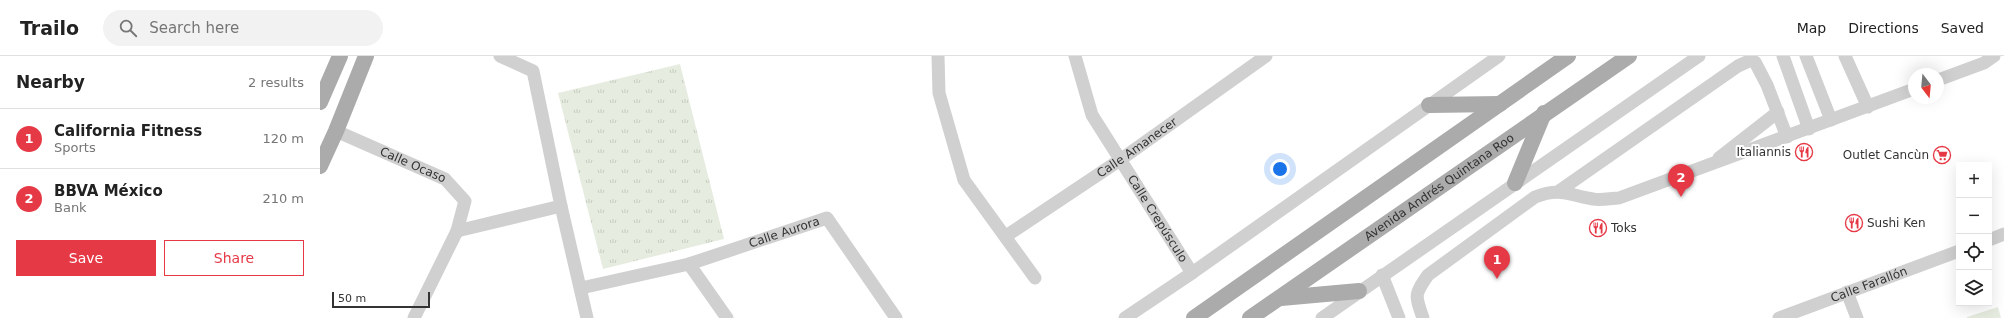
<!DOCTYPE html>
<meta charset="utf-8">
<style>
body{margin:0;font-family:"DejaVu Sans",sans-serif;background:#f2f2f2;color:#222}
.controls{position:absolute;right:12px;bottom:12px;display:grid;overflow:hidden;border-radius:0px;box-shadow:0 4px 16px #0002}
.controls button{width:36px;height:36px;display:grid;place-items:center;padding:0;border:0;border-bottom:1px solid #e0e0e0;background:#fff;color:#222;font:20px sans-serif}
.compass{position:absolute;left:1588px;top:12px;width:36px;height:36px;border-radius:50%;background:#fff;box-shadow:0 4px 16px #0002;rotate:164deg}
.scale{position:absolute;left:12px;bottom:10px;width:98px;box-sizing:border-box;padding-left:4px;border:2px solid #333;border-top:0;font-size:11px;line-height:14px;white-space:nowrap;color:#333;-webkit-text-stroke:3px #fff;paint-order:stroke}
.you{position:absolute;left:960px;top:113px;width:14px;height:14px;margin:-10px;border:3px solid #fff;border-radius:50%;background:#1a73e8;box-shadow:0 0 0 6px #1a73e833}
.badge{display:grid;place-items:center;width:26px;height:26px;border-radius:50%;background:#e63946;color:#fff;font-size:13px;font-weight:700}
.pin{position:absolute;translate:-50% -33px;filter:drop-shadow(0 1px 2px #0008)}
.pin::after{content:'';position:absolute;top:21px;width:14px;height:12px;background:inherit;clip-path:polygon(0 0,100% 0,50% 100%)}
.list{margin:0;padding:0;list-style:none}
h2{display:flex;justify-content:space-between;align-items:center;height:52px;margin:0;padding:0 16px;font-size:17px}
h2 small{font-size:13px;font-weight:400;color:#767676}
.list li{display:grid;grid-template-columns:26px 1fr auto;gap:12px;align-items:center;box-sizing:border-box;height:60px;padding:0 16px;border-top:1px solid #e0e0e0}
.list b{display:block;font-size:15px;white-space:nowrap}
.list p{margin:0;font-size:13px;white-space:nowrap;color:#767676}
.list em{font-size:13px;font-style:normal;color:#767676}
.actions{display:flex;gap:8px;padding:12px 16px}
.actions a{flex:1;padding:9px 0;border:1px solid #e63946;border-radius:0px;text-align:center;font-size:14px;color:#e63946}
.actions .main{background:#e63946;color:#fff}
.icon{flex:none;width:22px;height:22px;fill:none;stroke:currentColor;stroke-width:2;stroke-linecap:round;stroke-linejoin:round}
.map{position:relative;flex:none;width:1684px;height:262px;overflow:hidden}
header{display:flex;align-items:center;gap:24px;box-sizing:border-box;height:56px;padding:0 20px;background:#fff;border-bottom:1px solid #e0e0e0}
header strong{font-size:19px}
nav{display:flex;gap:22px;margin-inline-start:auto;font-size:14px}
.search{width:280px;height:36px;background:#f2f2f2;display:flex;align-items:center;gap:10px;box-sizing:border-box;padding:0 14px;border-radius:22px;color:#767676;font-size:15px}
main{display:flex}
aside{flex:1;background:#fff}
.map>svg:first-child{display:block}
.park{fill:url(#park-tufts)}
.garden{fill:#e6ecdf}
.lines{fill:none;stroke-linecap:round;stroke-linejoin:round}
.minor{stroke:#d0d0d0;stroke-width:13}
.major{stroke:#ababab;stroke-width:16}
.labels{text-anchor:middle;stroke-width:4;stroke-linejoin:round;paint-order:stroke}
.street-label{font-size:12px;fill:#333;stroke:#fff}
.poi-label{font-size:12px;fill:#333;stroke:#fff;text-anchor:end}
</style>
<header>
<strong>Trailo</strong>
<div class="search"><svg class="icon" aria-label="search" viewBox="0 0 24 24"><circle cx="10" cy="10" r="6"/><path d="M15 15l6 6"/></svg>Search here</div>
<nav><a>Map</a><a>Directions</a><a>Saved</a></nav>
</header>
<main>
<aside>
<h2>Nearby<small>2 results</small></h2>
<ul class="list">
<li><span class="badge">1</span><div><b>California Fitness</b><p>Sports</p></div><em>120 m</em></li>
<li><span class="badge">2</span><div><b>BBVA México</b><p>Bank</p></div><em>210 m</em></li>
</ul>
<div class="actions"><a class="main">Save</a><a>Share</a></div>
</aside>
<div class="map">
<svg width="1684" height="262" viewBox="0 0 1684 262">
<defs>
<pattern id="park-tufts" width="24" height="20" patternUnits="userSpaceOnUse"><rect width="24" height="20" fill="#e6ecdf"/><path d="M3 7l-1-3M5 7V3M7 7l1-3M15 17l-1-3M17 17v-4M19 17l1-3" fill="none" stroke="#c6cbc0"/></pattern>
</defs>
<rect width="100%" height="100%" fill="#fff"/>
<polygon class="park" points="360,8 404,183 283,213 238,37"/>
<polygon class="garden" points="1678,251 1681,262 1647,262 1647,261"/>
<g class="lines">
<g class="minor">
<polyline points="618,0 619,37 644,124 715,222"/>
<path id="s1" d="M755,0L772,59L872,217"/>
<polyline points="1463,0 1489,73"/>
<polyline points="1486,0 1511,64"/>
<polyline points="1525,0 1548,51"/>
<polyline points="1618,24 1664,7 1674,0"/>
<path id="s2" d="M16,75L125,123L145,145L137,175L241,150L213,15L180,0"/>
<polyline points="1399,102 1458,56"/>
<polyline points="1239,135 1418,10 1431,4 1435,6 1447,29 1467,81"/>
<polyline points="241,150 267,262"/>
<path id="s3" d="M686,180L800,104L946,0"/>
<polyline points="1669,184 1684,178"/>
<polyline points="369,208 407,262"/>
<polyline points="1062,219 1079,262"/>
<path id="s4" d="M261,232L369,208L507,162L576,262"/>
<polyline points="1527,236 1537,262"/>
<polyline points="94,262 137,175"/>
<polyline points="805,262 872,217 1179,0"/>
<polyline points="1002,262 1379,0"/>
<path d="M1103,262C1095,239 1094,239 1108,219L1215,141C1240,131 1249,139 1273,143C1281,145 1291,142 1299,142L1594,33"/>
<path id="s5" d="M1459,262L1639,195"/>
</g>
<g class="major">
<polyline points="0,46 20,0"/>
<polyline points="1109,49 1180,48"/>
<polyline points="0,110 16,75 46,0"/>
<polyline points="1195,127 1224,57"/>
<polyline points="961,242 1039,235"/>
<polyline points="874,262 1248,0"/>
<path id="s6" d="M930,262L1309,0"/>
</g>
</g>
<defs>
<g id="restaurant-ring" transform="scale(0.9)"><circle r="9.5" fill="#fff" stroke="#e63946" stroke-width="1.5"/><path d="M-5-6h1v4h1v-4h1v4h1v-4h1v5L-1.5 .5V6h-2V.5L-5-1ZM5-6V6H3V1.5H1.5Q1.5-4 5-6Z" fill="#e63946"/></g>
<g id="supermarket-ring" transform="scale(0.9)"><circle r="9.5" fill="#fff" stroke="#e63946" stroke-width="1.5"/><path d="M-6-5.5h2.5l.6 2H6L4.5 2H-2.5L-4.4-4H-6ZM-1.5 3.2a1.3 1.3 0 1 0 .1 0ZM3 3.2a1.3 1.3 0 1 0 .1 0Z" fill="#e63946"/></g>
</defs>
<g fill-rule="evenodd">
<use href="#restaurant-ring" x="1484" y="96"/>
<use href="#supermarket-ring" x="1622" y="99"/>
<use href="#restaurant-ring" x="1534" y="167"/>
<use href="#restaurant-ring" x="1278" y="172"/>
</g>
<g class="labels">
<g class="street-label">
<text dy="4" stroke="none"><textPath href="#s3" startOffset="158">Calle Amanecer</textPath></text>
<text dy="4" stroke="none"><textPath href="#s2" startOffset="84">Calle Ocaso</textPath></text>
<text dy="4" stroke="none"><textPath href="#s6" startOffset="230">Avenida Andrés Quintana Roo</textPath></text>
<text dy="4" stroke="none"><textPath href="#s1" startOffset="184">Calle Crepúsculo</textPath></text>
<text dy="4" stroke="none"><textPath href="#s4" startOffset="211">Calle Aurora</textPath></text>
<text dy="4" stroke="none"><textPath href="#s5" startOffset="96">Calle Farallón</textPath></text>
</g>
<g class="poi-label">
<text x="1471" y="100">Italiannis</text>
<text x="1609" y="103">Outlet Cancùn</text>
<text x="1547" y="171" text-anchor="start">Sushi Ken</text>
<text x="1291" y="176" text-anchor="start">Toks</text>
</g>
</g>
</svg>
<div class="controls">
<button>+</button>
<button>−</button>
<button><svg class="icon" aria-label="locate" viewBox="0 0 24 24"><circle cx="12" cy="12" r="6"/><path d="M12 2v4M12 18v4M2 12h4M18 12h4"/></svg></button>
<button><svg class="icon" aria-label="layers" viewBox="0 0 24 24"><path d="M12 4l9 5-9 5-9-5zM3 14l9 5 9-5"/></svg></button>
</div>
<svg class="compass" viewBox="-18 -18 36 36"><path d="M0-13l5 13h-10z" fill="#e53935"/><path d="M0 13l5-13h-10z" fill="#767676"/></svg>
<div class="scale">50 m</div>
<div class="you"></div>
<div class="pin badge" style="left:1177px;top:223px">1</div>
<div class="pin badge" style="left:1361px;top:141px">2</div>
</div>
</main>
